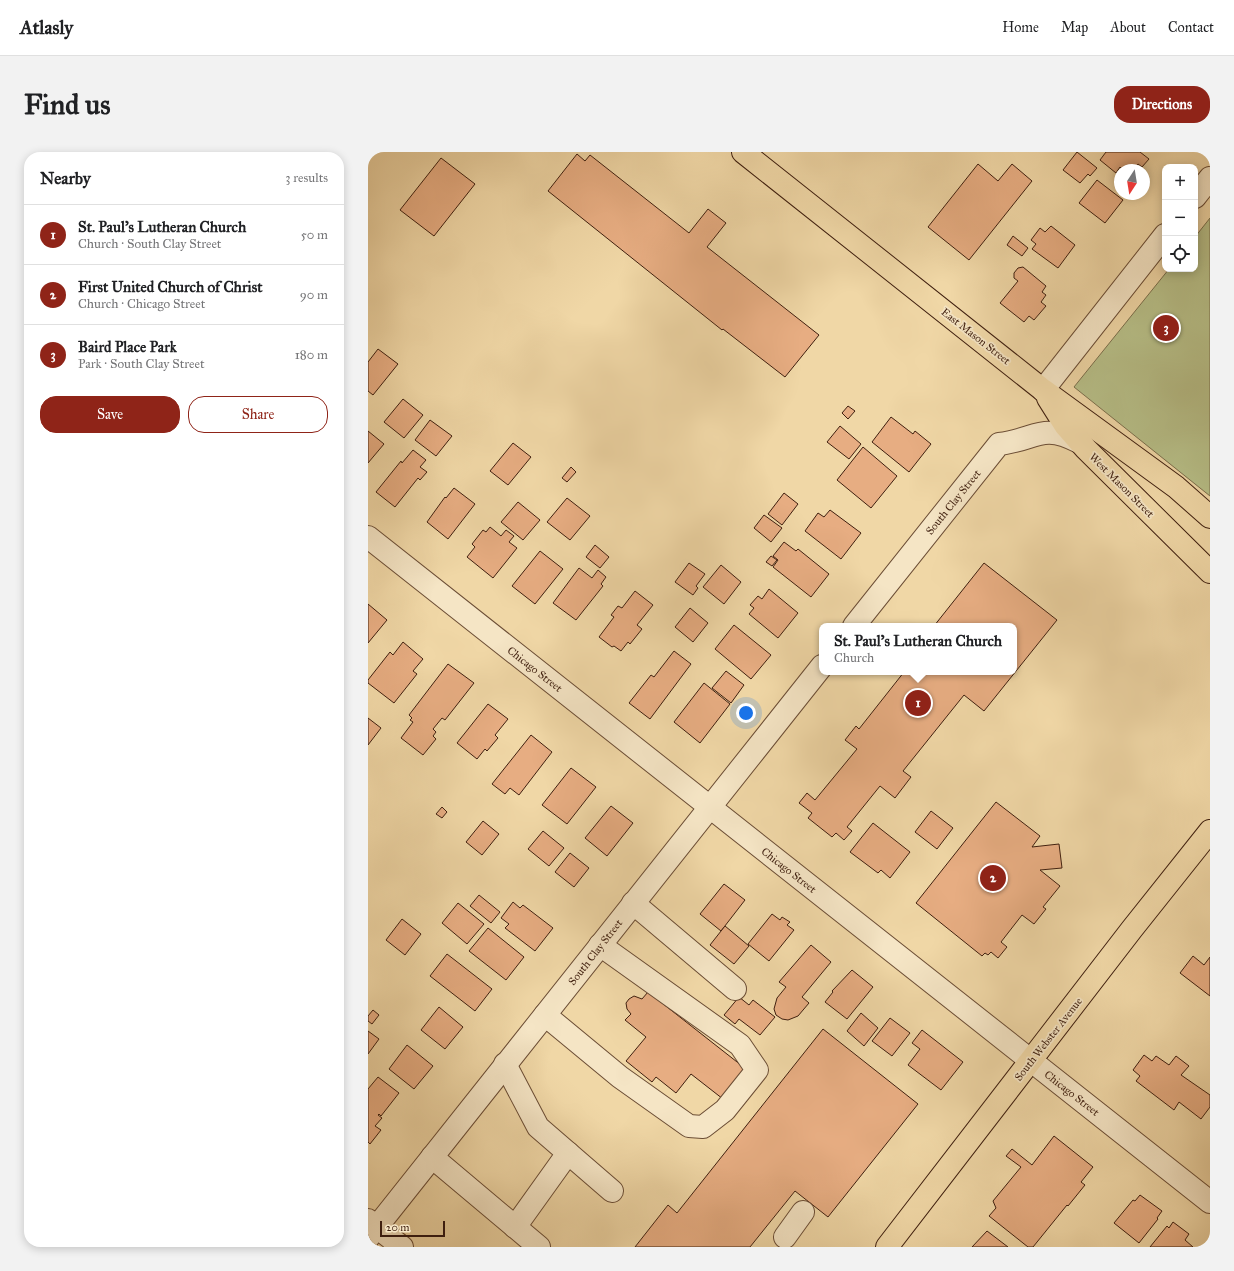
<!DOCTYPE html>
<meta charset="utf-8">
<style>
body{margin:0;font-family:"IM FELL Great Primer",serif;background:#f2f2f2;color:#202124}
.controls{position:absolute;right:12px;top:12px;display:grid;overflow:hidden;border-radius:8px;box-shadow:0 2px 10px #0003}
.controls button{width:36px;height:36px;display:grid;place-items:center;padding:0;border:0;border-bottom:1px solid #e0e0e0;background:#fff;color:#202124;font:20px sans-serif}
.compass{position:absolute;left:746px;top:12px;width:36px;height:36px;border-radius:50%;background:#fff;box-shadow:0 2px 10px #0003;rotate:192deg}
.scale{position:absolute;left:12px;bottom:10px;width:65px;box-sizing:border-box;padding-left:4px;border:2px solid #3f1f0f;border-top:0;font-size:11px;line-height:14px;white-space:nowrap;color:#3f1f0f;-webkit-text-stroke:3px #f5e5c5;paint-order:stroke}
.you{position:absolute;left:378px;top:561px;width:14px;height:14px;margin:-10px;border:3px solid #fff;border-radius:50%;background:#1a73e8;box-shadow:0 0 0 6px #1a73e833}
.badge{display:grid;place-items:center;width:26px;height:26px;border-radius:50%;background:#8f2418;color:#fff;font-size:13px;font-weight:700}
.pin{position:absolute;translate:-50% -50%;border:2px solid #fff;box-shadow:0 1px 4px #0006}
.popup{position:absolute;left:451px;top:471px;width:198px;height:52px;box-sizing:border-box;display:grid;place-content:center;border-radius:8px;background:#fff;filter:drop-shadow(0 1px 3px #0005);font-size:13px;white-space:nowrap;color:#757577}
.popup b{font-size:15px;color:#202124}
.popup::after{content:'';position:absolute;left:50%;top:100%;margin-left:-8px;border:8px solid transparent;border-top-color:#fff}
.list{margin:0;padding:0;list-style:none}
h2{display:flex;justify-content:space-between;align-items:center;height:52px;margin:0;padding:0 16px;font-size:17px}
h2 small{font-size:13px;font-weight:400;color:#757577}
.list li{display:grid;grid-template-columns:26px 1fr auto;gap:12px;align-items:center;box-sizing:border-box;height:60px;padding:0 16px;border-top:1px solid #e0e0e0}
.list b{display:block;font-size:15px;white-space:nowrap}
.list p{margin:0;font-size:13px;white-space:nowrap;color:#757577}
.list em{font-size:13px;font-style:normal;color:#757577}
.actions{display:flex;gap:8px;padding:12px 16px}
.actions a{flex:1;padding:9px 0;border:1px solid #8f2418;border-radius:16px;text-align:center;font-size:14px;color:#8f2418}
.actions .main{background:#8f2418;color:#fff}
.icon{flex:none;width:22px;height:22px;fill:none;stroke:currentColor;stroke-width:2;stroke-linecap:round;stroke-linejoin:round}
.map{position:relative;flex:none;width:842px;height:1095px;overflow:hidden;border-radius:16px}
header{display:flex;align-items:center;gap:24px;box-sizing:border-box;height:56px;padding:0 20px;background:#fff;border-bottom:1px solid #e0e0e0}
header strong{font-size:19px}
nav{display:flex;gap:22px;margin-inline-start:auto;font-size:14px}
.intro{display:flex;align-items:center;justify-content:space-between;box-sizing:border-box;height:96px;padding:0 24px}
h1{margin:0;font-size:28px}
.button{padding:10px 18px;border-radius:16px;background:#8f2418;color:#fff;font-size:14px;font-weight:700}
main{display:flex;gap:24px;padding:0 24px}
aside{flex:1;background:#fff;border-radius:16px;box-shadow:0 2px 10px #0003}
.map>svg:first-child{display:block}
.green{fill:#b7bf88;stroke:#7b6f4c}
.building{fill:#e7ad82;stroke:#3f1f0f}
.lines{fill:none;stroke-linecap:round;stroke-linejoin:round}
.minor-casing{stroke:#6b4d35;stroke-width:24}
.major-casing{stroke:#3f1f0f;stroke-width:24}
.minor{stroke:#f5e5c5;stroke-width:22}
.major{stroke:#f0d7a6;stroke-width:22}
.labels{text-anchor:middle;stroke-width:3.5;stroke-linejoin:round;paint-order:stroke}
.street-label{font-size:11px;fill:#3f1f0f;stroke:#f5e5c5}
</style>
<header>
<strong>Atlasly</strong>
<nav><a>Home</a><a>Map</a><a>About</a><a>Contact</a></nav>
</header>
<div class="intro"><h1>Find us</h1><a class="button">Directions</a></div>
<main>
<aside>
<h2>Nearby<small>3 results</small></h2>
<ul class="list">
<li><span class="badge">1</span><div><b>St. Paul's Lutheran Church</b><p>Church · South Clay Street</p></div><em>50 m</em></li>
<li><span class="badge">2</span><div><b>First United Church of Christ</b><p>Church · Chicago Street</p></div><em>90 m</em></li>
<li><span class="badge">3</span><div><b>Baird Place Park</b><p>Park · South Clay Street</p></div><em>180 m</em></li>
</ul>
<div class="actions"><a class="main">Save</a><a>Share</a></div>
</aside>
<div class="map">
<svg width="842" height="1095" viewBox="0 0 842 1095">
<rect width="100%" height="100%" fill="#f0d7a6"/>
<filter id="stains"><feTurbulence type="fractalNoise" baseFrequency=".005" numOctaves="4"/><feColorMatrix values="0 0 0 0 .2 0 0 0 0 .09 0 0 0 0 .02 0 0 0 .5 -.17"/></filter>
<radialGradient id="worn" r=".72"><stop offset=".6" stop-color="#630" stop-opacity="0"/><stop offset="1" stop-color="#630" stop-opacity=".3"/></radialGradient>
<polygon class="green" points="842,66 842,344 706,235 801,117 827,117 827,85"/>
<g class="building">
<polygon points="709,0 729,16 722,24 720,22 712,31 695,18"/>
<polygon points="738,0 772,0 781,7 774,15 770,12 766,18 755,18 752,15 748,21 732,8"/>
<polygon points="209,2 217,9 222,3 321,81 340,57 358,71 339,95 451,183 417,225 355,177 354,178 180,39"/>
<polygon points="73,6 107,32 66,84 32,58"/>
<polygon points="610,12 630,29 644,12 664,29 601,108 560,75"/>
<polygon points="729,28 755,48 737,71 711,51"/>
<polygon points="683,74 707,93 690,116 664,97 668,92 663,88 672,76 677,80"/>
<polygon points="645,84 660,96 654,104 639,93"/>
<polygon points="655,115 678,134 674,140 678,143 673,150 678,154 666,168 661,164 656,170 632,151 650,129 646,126 646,121 650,116"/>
<polygon points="10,197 30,212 5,243 0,239 0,210"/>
<polygon points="35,247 55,263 36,286 16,270"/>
<polygon points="480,254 487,259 480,267 474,261"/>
<polygon points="523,265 545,282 547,279 563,292 541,320 504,290"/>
<polygon points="62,268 84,284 68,304 47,288"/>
<polygon points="472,274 493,292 481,307 459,290"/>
<polygon points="0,279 16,292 0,311"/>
<polygon points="145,291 163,305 140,333 122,319"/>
<polygon points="495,295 529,324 503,356 469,328"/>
<polygon points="45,298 58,308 52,315 59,320 52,328 50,326 27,355 8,340 33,309 34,311"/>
<polygon points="203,315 208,320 199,330 194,326"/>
<polygon points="86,336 107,352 80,387 59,370 77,345 78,346"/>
<polygon points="416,341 430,352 414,373 400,362"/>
<polygon points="199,346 222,364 202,388 179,370"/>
<polygon points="150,350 172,368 155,388 133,370"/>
<polygon points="462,358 493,381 473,407 437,379 450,361 456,365"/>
<polygon points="396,363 414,376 403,390 386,376"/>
<polygon points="122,375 133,384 138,378 146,384 141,390 149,396 125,426 99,405 107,395 104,392 115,378 118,380"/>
<polygon points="416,390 428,399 430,397 461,422 443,445 405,415 410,408 405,404"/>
<polygon points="227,393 241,405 232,416 218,405"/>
<polygon points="172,399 195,417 167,452 144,434"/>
<polygon points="403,404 409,408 404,414 398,410"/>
<polygon points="321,411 337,422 328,434 330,436 325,443 307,430"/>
<polygon points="616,411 689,468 616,559 596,543 535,619 543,625 527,646 512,634 479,675 484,679 476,688 468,681 464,685 440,666 444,661 431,651 439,641 447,648 489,597 477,588 488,574 491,577 536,520 646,520 646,474 566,474"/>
<polygon points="353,413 373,430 356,452 335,435"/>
<polygon points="211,416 224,426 230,418 238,425 233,432 235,434 208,468 185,451"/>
<polygon points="401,437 430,461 410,486 381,462 386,456 382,453 390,444 394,447"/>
<polygon points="267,439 285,453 269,473 274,477 262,492 260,490 253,499 246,494 244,495 231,485 246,465 243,463 250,454 254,456"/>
<polygon points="0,452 19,468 0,491"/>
<polygon points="322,456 340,471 325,490 307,475"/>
<polygon points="366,473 403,503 383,527 347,497"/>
<polygon points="35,490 55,507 45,519 49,522 26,551 0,531 0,528 22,500 25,503"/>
<polygon points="306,499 323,512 282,567 261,551 283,523 286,525"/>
<polygon points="80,512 106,531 77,568 74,566 65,577 68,580 65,584 68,587 55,603 33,586 45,570 42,568 44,566 41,563"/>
<polygon points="358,519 376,533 363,551 344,536"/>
<polygon points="336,531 362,552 332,591 306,570"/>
<polygon points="120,552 140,567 127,583 130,586 119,599 117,597 109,607 89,591"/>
<polygon points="0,566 13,576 0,593"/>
<polygon points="163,583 184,600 151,643 142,636 137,642 124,632"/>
<polygon points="203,616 228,635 199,672 174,653"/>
<polygon points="628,650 672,684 664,695 691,692 694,716 672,718 692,734 675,755 678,757 666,772 654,763 633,790 639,795 630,806 623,800 620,803 617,801 614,804 548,751"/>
<polygon points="243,654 265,671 239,704 217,686"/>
<polygon points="74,655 79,660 74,666 68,662"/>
<polygon points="563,659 585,676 569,697 547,680"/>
<polygon points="115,669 131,682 114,703 98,690"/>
<polygon points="505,671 542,700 522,726 513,718 510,721 482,700"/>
<polygon points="175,679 196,696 181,714 160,697"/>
<polygon points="202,701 221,716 206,735 187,720"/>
<polygon points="356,732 377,748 353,779 332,762"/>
<polygon points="111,743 132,760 123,771 102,754"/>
<polygon points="145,750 152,756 155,753 185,776 167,799 137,776 141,772 133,766"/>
<polygon points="90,751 116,772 99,792 74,771"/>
<polygon points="404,762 412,768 414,765 422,770 419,773 426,778 401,809 380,792"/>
<polygon points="34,767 53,782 37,803 18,788"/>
<polygon points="357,774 381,794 366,812 342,793"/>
<polygon points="120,776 156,805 138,828 101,799"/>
<polygon points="443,793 463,810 434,845 441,851 430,864 420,868 414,867 408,863 406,857 409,846 418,835 411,830"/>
<polygon points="79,802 124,837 107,859 62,824"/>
<polygon points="825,804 836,813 842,805 842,844 812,821"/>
<polygon points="484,818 505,835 479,867 457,850 465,840 464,839"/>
<polygon points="280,840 378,917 355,947 323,922 308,941 288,925 284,930 258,909 278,885 257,868 263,862 259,857 258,851 261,847 266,844 274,847"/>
<polygon points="371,845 381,853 385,848 407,865 392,883 371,867 367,872 356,863"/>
<polygon points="71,855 95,875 77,897 53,878"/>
<polygon points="5,858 11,863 4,872 0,869 0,864"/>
<polygon points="493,861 510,876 496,894 479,879"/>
<polygon points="522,866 542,881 524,904 504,889"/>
<polygon points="455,877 550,952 460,1065 427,1039 382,1095 267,1095 300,1053 309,1061"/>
<polygon points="554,878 595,910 573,938 540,913 552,897 544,891"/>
<polygon points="0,879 11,887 0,902"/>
<polygon points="39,893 65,914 46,937 21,917"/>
<polygon points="776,903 784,909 788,904 801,913 808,904 821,914 813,923 842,943 842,955 833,967 811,950 806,958 768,929 772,924 765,918"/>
<polygon points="10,925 31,941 13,964 11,962 10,963 14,966 7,974 13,978 2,992 0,990 0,937"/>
<polygon points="686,984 725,1015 713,1030 717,1033 700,1054 699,1053 665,1095 660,1095 621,1064 628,1056 625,1049 653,1015 638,1004 644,997 664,1013"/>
<polygon points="772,1043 794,1059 789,1066 790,1067 771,1091 746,1071 765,1048 767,1049"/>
<polygon points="805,1070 821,1082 817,1088 825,1095 782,1095 799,1074 801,1076"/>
<polygon points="619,1079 640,1095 604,1095"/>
</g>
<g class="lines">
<g class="minor-casing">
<g id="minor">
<polyline points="827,45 842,26"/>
<polyline points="675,238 797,83"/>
<polyline points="0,385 842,1050"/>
<path d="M486,474L631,292C668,288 673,270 711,290"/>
<polyline points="265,751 367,837"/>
<polyline points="177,863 252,925 321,974 335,975 357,958 389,918 372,893 232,793"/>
<polyline points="137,912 170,975 244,1039"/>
<polyline points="64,1005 171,1095"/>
<polyline points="0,1068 34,1095"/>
<polyline points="147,1075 200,1001"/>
<polyline points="417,1085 435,1060"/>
<polyline points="0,1086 454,514"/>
</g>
</g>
<g class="major-casing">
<g id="major">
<polyline points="375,0 675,238 808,335 842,365"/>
<polyline points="680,246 697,273 718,297 842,420"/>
<polyline points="519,1095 764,777 842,679"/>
</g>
</g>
<use href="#minor" class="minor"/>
<use href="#major" class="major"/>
</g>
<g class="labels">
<g class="street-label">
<text transform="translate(608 184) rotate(38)" y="4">East Mason Street</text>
<text transform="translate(754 333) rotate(45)" y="4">West Mason Street</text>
<text transform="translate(585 350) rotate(-51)" y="4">South Clay Street</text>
<text transform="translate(167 517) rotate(38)" y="4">Chicago Street</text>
<text transform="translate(421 718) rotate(38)" y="4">Chicago Street</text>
<text transform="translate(227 800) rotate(-52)" y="4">South Clay Street</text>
<text transform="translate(680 887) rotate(-52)" y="4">South Webster Avenue</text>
<text transform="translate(704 941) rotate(38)" y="4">Chicago Street</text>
</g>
</g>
<rect width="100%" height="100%" filter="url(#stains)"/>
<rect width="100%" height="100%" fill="url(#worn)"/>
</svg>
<div class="controls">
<button>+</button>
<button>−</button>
<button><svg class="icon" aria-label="locate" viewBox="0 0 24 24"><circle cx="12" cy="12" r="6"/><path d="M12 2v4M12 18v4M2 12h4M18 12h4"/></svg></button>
</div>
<svg class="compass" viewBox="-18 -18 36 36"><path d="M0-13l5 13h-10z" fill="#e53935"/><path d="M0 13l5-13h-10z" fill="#757577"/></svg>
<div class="scale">20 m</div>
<div class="you"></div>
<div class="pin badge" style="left:550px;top:551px">1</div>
<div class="popup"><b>St. Paul's Lutheran Church</b>Church</div>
<div class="pin badge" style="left:625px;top:726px">2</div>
<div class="pin badge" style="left:798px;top:176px">3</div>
</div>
</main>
